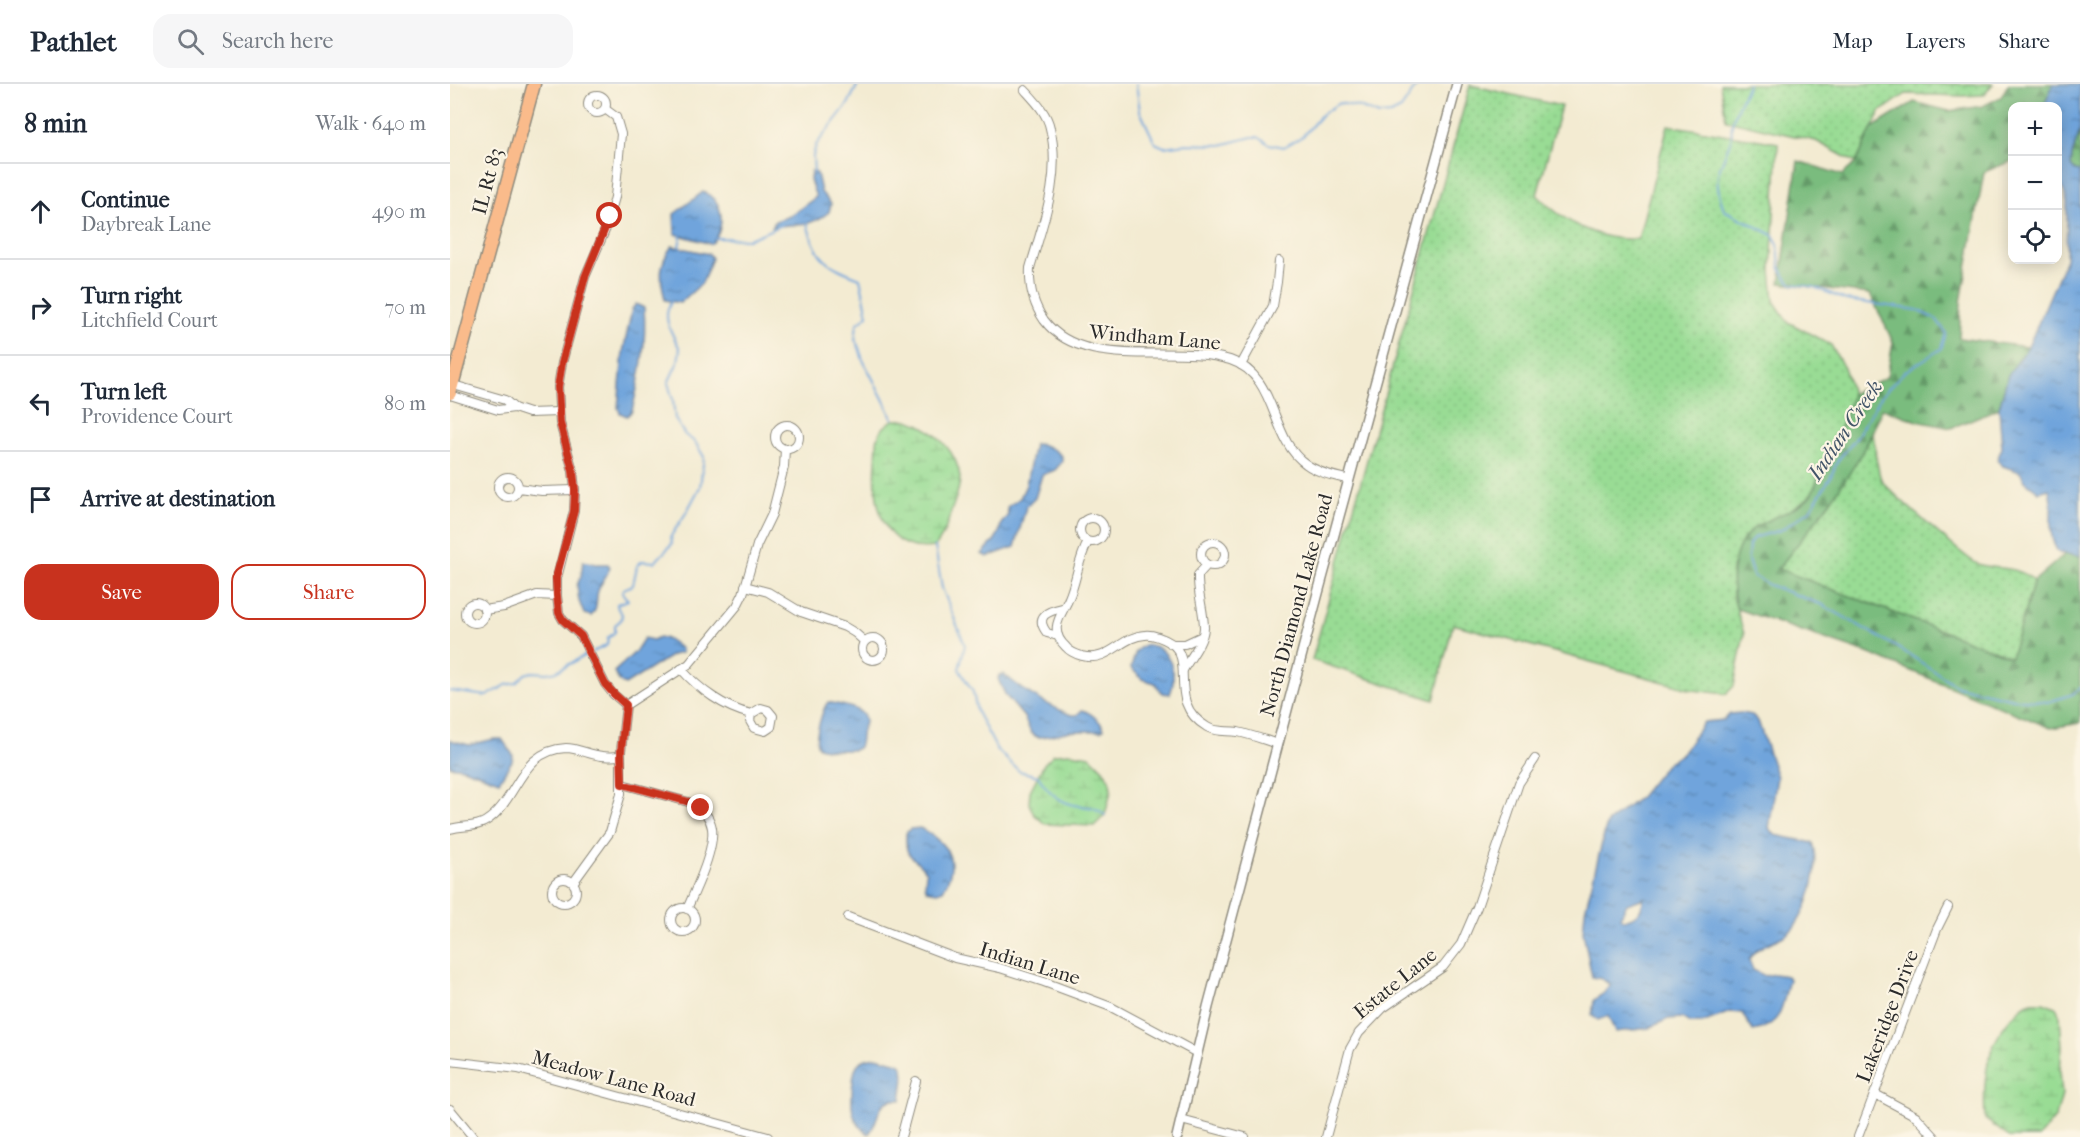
<!DOCTYPE html>
<meta charset="utf-8">
<style>
body{margin:0;font-family:"IM FELL French Canon",serif;background:#f6f6f7;color:#1f2937}
.controls{position:absolute;right:18px;top:18px;display:grid;overflow:hidden;border-radius:12px;box-shadow:0 3px 15px #0003}
.controls button{width:54px;height:54px;display:grid;place-items:center;padding:0;border:0;border-bottom:2px solid #e0e1e3;background:#fff;color:#1f2937;font:30px sans-serif}
.stop{position:absolute;width:18px;height:18px;margin:-14px;border:4px solid #c8321e;border-radius:50%;background:#fff}
.stop.end{background:#c8321e;border-color:#fff;box-shadow:0 2px 6px #0008}
.list{margin:0;padding:0;list-style:none}
h2{display:flex;justify-content:space-between;align-items:center;height:78px;margin:0;padding:0 24px;font-size:26px}
h2 small{font-size:20px;font-weight:400;color:#747a83}
.list li{display:grid;grid-template-columns:39px 1fr auto;gap:18px;align-items:center;box-sizing:border-box;height:96px;padding:0 24px;border-top:2px solid #e0e1e3}
.list b{display:block;font-size:22px;white-space:nowrap}
.list p{margin:0;font-size:20px;white-space:nowrap;color:#747a83}
.list em{font-size:20px;font-style:normal;color:#747a83}
.actions{display:flex;gap:12px;padding:18px 24px}
.actions a{flex:1;padding:14px 0;border:2px solid #c8321e;border-radius:18px;text-align:center;font-size:21px;color:#c8321e}
.actions .main{background:#c8321e;color:#fff}
.icon{flex:none;width:33px;height:33px;fill:none;stroke:currentColor;stroke-width:2;stroke-linecap:round;stroke-linejoin:round}
.map{position:relative;flex:none;width:1630px;height:1053px;overflow:hidden}
header{display:flex;align-items:center;gap:36px;box-sizing:border-box;height:84px;padding:0 30px;background:#fff;border-bottom:2px solid #e0e1e3}
header strong{font-size:28px}
nav{display:flex;gap:33px;margin-inline-start:auto;font-size:21px}
.search{width:420px;height:54px;background:#f6f6f7;display:flex;align-items:center;gap:15px;box-sizing:border-box;padding:0 21px;border-radius:18px;color:#747a83;font-size:22px}
main{display:flex}
aside{flex:1;background:#fff}
.map>svg:first-child{display:block}
.grass{fill:url(#grass-dots);stroke:#628460;stroke-width:1.5}
.forest{fill:url(#forest-firs);stroke:#527454;stroke-width:1.5}
.wetland{fill:url(#wetland-marsh);stroke:#628460;stroke-width:1.5}
.water{fill:url(#water-ripples);stroke:#4d6884;stroke-width:1.5;fill-rule:evenodd}
.lines{fill:none;stroke-linecap:round;stroke-linejoin:round}
.stream{stroke:#6fa4dc;stroke-width:2}
.minor-casing{stroke:#8f8b7e;stroke-width:10}
.tertiary-casing{stroke:#8f8b7e;stroke-width:12}
.primary-casing{stroke:#8f8b7e;stroke-width:15}
.minor{stroke:#fff;stroke-width:8}
.tertiary{stroke:#fff;stroke-width:9}
.primary{stroke:#fabb8b;stroke-width:12}
.route{stroke:#c8321e;stroke-width:8}
.labels{text-anchor:middle;stroke-width:4.5;stroke-linejoin:round;paint-order:stroke}
.street-label{font-size:20px;fill:#2b2b2b;stroke:#fcf5e5}
.water-label{font-size:21px;font-style:italic;fill:#435569;stroke:#fcf5e5}
</style>
<header>
<strong>Pathlet</strong>
<div class="search"><svg class="icon" aria-label="search" viewBox="0 0 24 24"><circle cx="10" cy="10" r="6"/><path d="M15 15l6 6"/></svg>Search here</div>
<nav><a>Map</a><a>Layers</a><a>Share</a></nav>
</header>
<main>
<aside>
<h2>8 min<small>Walk · 640 m</small></h2>
<ul class="list">
<li><svg class="icon" aria-label="ahead" viewBox="0 0 24 24"><path d="M12 20V5M6 11l6-6 6 6"/></svg><div><b>Continue</b><p>Daybreak Lane</p></div><em>490 m</em></li>
<li><svg class="icon" aria-label="right" viewBox="0 0 24 24"><path d="M7 20v-9h11M14 6l5 5-5 5"/></svg><div><b>Turn right</b><p>Litchfield Court</p></div><em>70 m</em></li>
<li><svg class="icon" aria-label="left" viewBox="0 0 24 24"><path d="M17 20v-9H6M10 6l-5 5 5 5"/></svg><div><b>Turn left</b><p>Providence Court</p></div><em>80 m</em></li>
<li><svg class="icon" aria-label="arrive" viewBox="0 0 24 24"><path d="M6 21V4h12l-3 4 3 4H6"/></svg><div><b>Arrive at destination</b></div></li>
</ul>
<div class="actions"><a class="main">Save</a><a>Share</a></div>
</aside>
<div class="map">
<svg width="1630" height="1053" viewBox="0 0 1630 1053">
<defs>
<pattern id="grass-dots" width="8" height="8" patternUnits="userSpaceOnUse" patternTransform="scale(1.5)"><rect width="8" height="8" fill="#99dc94"/><path d="M2 2h.1M6 6h.1" fill="none" stroke="#84bd80" stroke-width="1.8" stroke-linecap="round"/></pattern>
<pattern id="forest-firs" width="22" height="20" patternUnits="userSpaceOnUse" patternTransform="scale(1.5)"><rect width="22" height="20" fill="#7abc7e"/><path d="M5 1l3.5 6h-7zM16 11l3.5 6h-7z" fill="#649967"/></pattern>
<pattern id="wetland-marsh" width="20" height="14" patternUnits="userSpaceOnUse" patternTransform="scale(1.5)"><rect width="20" height="14" fill="#99dc94"/><path d="M1 5h8M5 5V1M11 12h8M15 12V8" fill="none" stroke="#84bd80"/></pattern>
<pattern id="water-ripples" width="26" height="14" patternUnits="userSpaceOnUse" patternTransform="scale(1.5)"><rect width="26" height="14" fill="#6fa4dc"/><path d="M2 4q2-2 4 0t4 0M15 11q2-2 4 0t4 0" fill="none" stroke="#5b86b3"/></pattern>
</defs>
<rect width="100%" height="100%" fill="#fcf5e5"/>
<filter id="ink" filterUnits="userSpaceOnUse"><feTurbulence type="fractalNoise" baseFrequency=".0167" numOctaves="2"/><feDisplacementMap in="SourceGraphic" scale="12" xChannelSelector="R" yChannelSelector="G"/><feConvolveMatrix kernelMatrix="1 2 1 2 8 2 1 2 1" color-interpolation-filters="sRGB"/></filter>
<filter id="wash" filterUnits="userSpaceOnUse"><feTurbulence type="fractalNoise" baseFrequency=".008" numOctaves="4" result="noise"/><feDisplacementMap in="SourceGraphic" scale="24" xChannelSelector="R" yChannelSelector="G"/><feGaussianBlur stdDeviation="1.35" result="paint"/><feColorMatrix in="noise" values="0 0 0 0 0 0 0 0 0 0 0 0 0 0 0 0 0 1.4 0 .05"/><feComposite in="paint" operator="in"/></filter>
<g filter="url(#wash)">
<rect width="100%" height="100%" fill="#f3ebd2"/>
<g class="grass">
<polygon points="1270,0 1543,0 1534,11 1511,12 1456,10 1430,28 1406,79 1366,57 1276,36"/>
<path d="M1020,1L1111,22L1087,111C1113,138 1150,158 1188,155L1218,41L1328,59L1321,186L1324,217L1338,238L1381,261L1395,286L1402,310L1398,326L1360,413L1334,430L1309,441L1292,458L1282,484L1283,513L1294,550L1284,602L1276,610L1243,606L1003,540L984,616L862,576Z"/>
<path d="M1423,350C1425,360 1427,386 1431,395C1434,403 1520,478 1528,480C1548,487 1567,480 1584,497L1561,573L1328,485L1380,418Z"/>
</g>
<g class="forest">
<path d="M1558,0H1603L1594,22H1562V77L1534,88L1511,218L1509,254L1578,263L1558,291L1549,324L1501,344L1467,337L1432,324C1411,384 1367,435 1328,485L1561,573L1584,497L1615,470L1630,472V639L1601,644L1417,569L1287,525C1278,496 1281,455 1312,439C1326,432 1350,424 1360,412C1365,405 1368,394 1371,387C1382,361 1395,336 1402,310L1437,293L1443,258L1420,210L1330,199L1348,77L1392,91L1406,79L1422,44L1464,18L1499,27L1533,22L1551,13Z"/>
<polygon points="1630,46 1630,88 1625,87 1621,82 1622,71"/>
</g>
<g class="wetland">
<path d="M443,336C448,336 456,335 461,337C484,345 508,368 510,394C510,404 505,416 502,425C498,438 494,453 485,463C430,471 423,417 426,376C427,369 426,360 428,353C430,345 437,341 443,336Z"/>
<polygon points="620,669 640,672 653,685 660,697 661,707 655,731 644,742 595,740 584,730 579,720 580,707 594,680 604,670"/>
<path d="M1593,918L1606,923L1610,932L1612,963L1610,986L1612,1011L1606,1033L1589,1053H1559L1535,1035C1533,998 1535,963 1561,934C1566,929 1572,921 1579,919C1583,917 1589,918 1593,918Z"/>
</g>
<g class="water">
<path d="M1603,0H1630V46L1622,71L1621,82L1625,87L1630,88V472L1609,469C1595,452 1605,425 1599,405L1589,408L1575,397L1570,388L1553,382L1547,376L1552,364L1549,324L1558,291L1578,263L1616,175L1617,118L1614,108L1608,97V22H1594Z"/>
<path d="M361,87L367,89L371,108L381,120L379,128C360,144 345,139 322,143L325,137L340,132L366,113L360,96Z"/>
<path d="M253,108C275,116 276,145 261,160L225,150L224,130Z"/>
<path d="M222,162L259,170L262,174L252,199L230,219L215,216C210,193 208,181 222,162Z"/>
<path d="M186,220L194,224C197,259 190,294 182,327L177,332L170,329L168,324L173,268L182,225Z"/>
<path d="M584,360C595,359 604,365 612,372V378L605,386L592,391L585,414L576,423L565,463L537,473L532,470L544,457L549,449L551,440L558,431L557,423L570,414L576,401Z"/>
<path d="M133,477L146,480H158L160,483C157,492 151,498 148,507C145,516 149,524 141,532L134,530L129,517L127,501L131,492Z"/>
<path d="M209,553C218,554 224,559 231,565V569L222,571L175,601L169,597L164,588L185,568L194,554L203,556Z"/>
<path d="M694,561C719,560 729,589 720,610L712,609L705,599L692,595L681,584L686,567Z"/>
<path d="M554,590C575,609 594,619 621,631H627L632,626C640,628 651,637 654,645L650,647H621L593,653H587L581,649L574,633L556,612L548,595L549,591Z"/>
<path d="M378,618C389,621 417,623 415,638C415,641 413,643 412,646C410,652 412,660 408,664C405,668 371,666 368,662C363,655 373,624 378,618Z"/>
<path d="M1291,629L1302,631L1308,637L1327,693L1319,744L1325,751L1363,759C1372,782 1357,836 1337,850C1323,859 1306,861 1299,876L1303,886L1315,892L1324,890L1337,892L1339,895C1332,922 1333,941 1303,947L1292,929L1280,928L1252,939H1240L1232,934L1218,935L1199,944L1165,948L1158,932L1148,936L1142,932L1144,916L1154,909L1160,901L1152,895L1142,893L1133,848L1135,827L1157,739L1190,713L1218,678L1232,670L1254,638L1274,636L1280,630ZM1194,814C1191,828 1187,833 1173,836L1170,833L1177,820Z"/>
<polygon points="44,655 52,655 63,671 62,677 49,697 13,684 0,682 0,656 19,661"/>
<path d="M470,744C497,759 511,776 493,806L487,808L477,806L475,801L476,788C465,770 454,778 456,749L460,745Z"/>
<path d="M426,973L449,979L453,983L454,994L451,1016C424,1014 432,1033 419,1050C412,1046 406,1038 404,1032C400,1022 402,987 408,980C413,975 419,974 426,973Z"/>
</g>
<g class="lines">
<g class="stream">
<polyline points="686,0 690,27 705,59 714,63 735,60 771,61 802,53 808,53 819,60 834,63 853,52 872,30 889,19 909,23 929,31 941,30 951,25 968,0"/>
<path d="M1298,0C1293,12 1285,26 1282,40C1281,46 1283,52 1280,58C1268,91 1262,90 1274,126L1323,151L1328,160L1330,183L1335,193L1342,200L1364,203L1396,216L1467,226L1487,236L1496,249L1491,265L1454,288L1432,311L1404,357L1388,376L1380,394L1360,426L1331,446L1303,454L1299,461L1298,476L1303,492L1319,501L1373,521L1460,571L1507,602L1564,615L1598,618L1623,610L1630,604"/>
<polyline points="364,88 363,72 366,61 398,20 408,0"/>
<path d="M357,139C366,175 376,181 410,194L418,231L407,240L405,256C411,264 410,271 414,278C424,297 434,316 443,335"/>
<polyline points="266,154 299,155 332,141"/>
<polyline points="229,163 231,152"/>
<path d="M485,463L492,504L515,561L509,585L523,608L527,628L547,666L569,687L588,692C597,706 607,717 624,721C637,724 645,721 655,731"/>
<path d="M143,568L157,561L158,554L165,548V541L171,536L172,530L168,525L167,520L178,516L172,509L173,505L183,501L187,482L192,477L205,478L222,460L221,452L236,429L250,403L254,373L245,358L235,351L225,335L223,316L218,299L228,278L230,265C222,249 211,235 221,218"/>
<polyline points="0,607 37,612 56,601 66,599 75,590 82,588 97,589 107,587 138,570"/>
</g>
</g>
</g>
<g filter="url(#ink)">
<g class="lines">
<g class="minor-casing">
<g id="minor">
<path d="M575,6C585,17 597,29 600,44C612,92 593,139 580,184C579,203 583,220 594,236C633,289 724,258 780,276C829,292 819,355 856,380C868,389 885,392 899,396"/>
<circle cx="147" cy="20" r="9"/>
<polyline points="155,25 166,33 171,50 165,113 157,142 135,193 112,279 108,303 110,339 123,387 125,406 124,427 107,494 107,512 109,529 113,536 131,552 155,600 163,610 176,621"/>
<polyline points="791,281 823,222 827,198 829,177"/>
<polyline points="0,300 55,316 64,324 79,329 109,328"/>
<polyline points="0,311 48,326 64,324"/>
<circle cx="337" cy="353" r="12"/>
<circle cx="58" cy="403" r="10"/>
<polyline points="68,404 92,407 125,406"/>
<circle cx="642" cy="446" r="12"/>
<path d="M638,458C628,475 627,496 619,514C612,531 597,545 616,563C620,568 625,570 632,572C659,579 671,552 695,551C703,550 714,555 721,559C747,578 715,618 757,643C767,649 777,646 788,648C801,651 815,656 828,660"/>
<circle cx="763" cy="470" r="12"/>
<polyline points="295,502 318,508 351,528 395,543 405,549 414,557"/>
<circle cx="25" cy="529" r="10"/>
<polyline points="34,526 54,523 87,511 107,512"/>
<path d="M608,552L597,549C584,532 598,527 613,524"/>
<circle cx="423" cy="565" r="11"/>
<polyline points="721,560 735,560 752,552"/>
<path d="M231,585C249,605 274,624 301,630L311,624L318,626L323,632L321,643L315,647L304,644L300,637L301,630"/>
<path d="M733,586C740,574 753,559 754,544C754,526 747,509 748,491L757,481"/>
<polyline points="176,621 239,580 287,522 293,510 307,461 322,430 334,383 335,365"/>
<path d="M172,700L242,719C252,724 260,733 262,744C265,765 246,805 237,825"/>
<path d="M0,745C12,741 26,744 36,737C68,717 69,666 116,664C128,664 140,671 152,672C158,673 165,672 171,672"/>
<circle cx="114" cy="807" r="12"/>
<polyline points="123,799 160,748 171,710 171,667 176,621"/>
<circle cx="233" cy="836" r="12"/>
<polyline points="398,833 505,874 550,884 594,898 661,923 747,969"/>
<polyline points="0,977 68,985 318,1053"/>
<polyline points="1425,1010 1466,1032 1485,1053"/>
<polyline points="0,1025 23,1053"/>
<polyline points="731,1036 795,1053"/>
<polyline points="451,1053 466,997"/>
<polyline points="876,1053 900,965 909,949 933,924 993,883 1011,860 1027,823 1069,699 1085,675"/>
<polyline points="1408,1053 1487,845 1498,823"/>
</g>
</g>
<g class="tertiary-casing">
<polyline id="tertiary" points="727,1053 758,923 868,509 1007,0"/>
</g>
<g class="primary-casing">
<polyline id="primary" points="0,309 84,0"/>
</g>
<use href="#minor" class="minor"/>
<use href="#tertiary" class="tertiary"/>
<use href="#primary" class="primary"/>
</g>
</g>
<g class="lines" filter="url(#ink)">
<polyline class="route" points="160,132 135,193 112,279 108,303 110,339 123,387 125,406 124,427 106,494 107,512 109,529 113,536 131,552 155,600 164,610 176,621 171,667 172,700 243,719 251,724"/>
</g>
<g class="labels">
<g class="street-label">
<text transform="translate(37 97) rotate(-75)" y="7">IL Rt 83</text>
<text transform="translate(705 253) rotate(5)" y="7">Windham Lane</text>
<text transform="translate(846 521) rotate(-75)" y="7">North Diamond Lake Road</text>
<text transform="translate(580 879) rotate(17)" y="7">Indian Lane</text>
<text transform="translate(945 899) rotate(-39)" y="7">Estate Lane</text>
<text transform="translate(1437 932) rotate(-69)" y="7">Lakeridge Drive</text>
<text transform="translate(164 994) rotate(15)" y="7">Meadow Lane Road</text>
</g>
<g class="water-label">
<text transform="translate(1395 346) rotate(-56)" y="7">Indian Creek</text>
</g>
</g>
</svg>
<div class="controls">
<button>+</button>
<button>−</button>
<button><svg class="icon" aria-label="locate" viewBox="0 0 24 24"><circle cx="12" cy="12" r="6"/><path d="M12 2v4M12 18v4M2 12h4M18 12h4"/></svg></button>
</div>
<div class="stop" style="left:160px;top:132px"></div>
<div class="stop end" style="left:251px;top:724px"></div>
</div>
</main>
